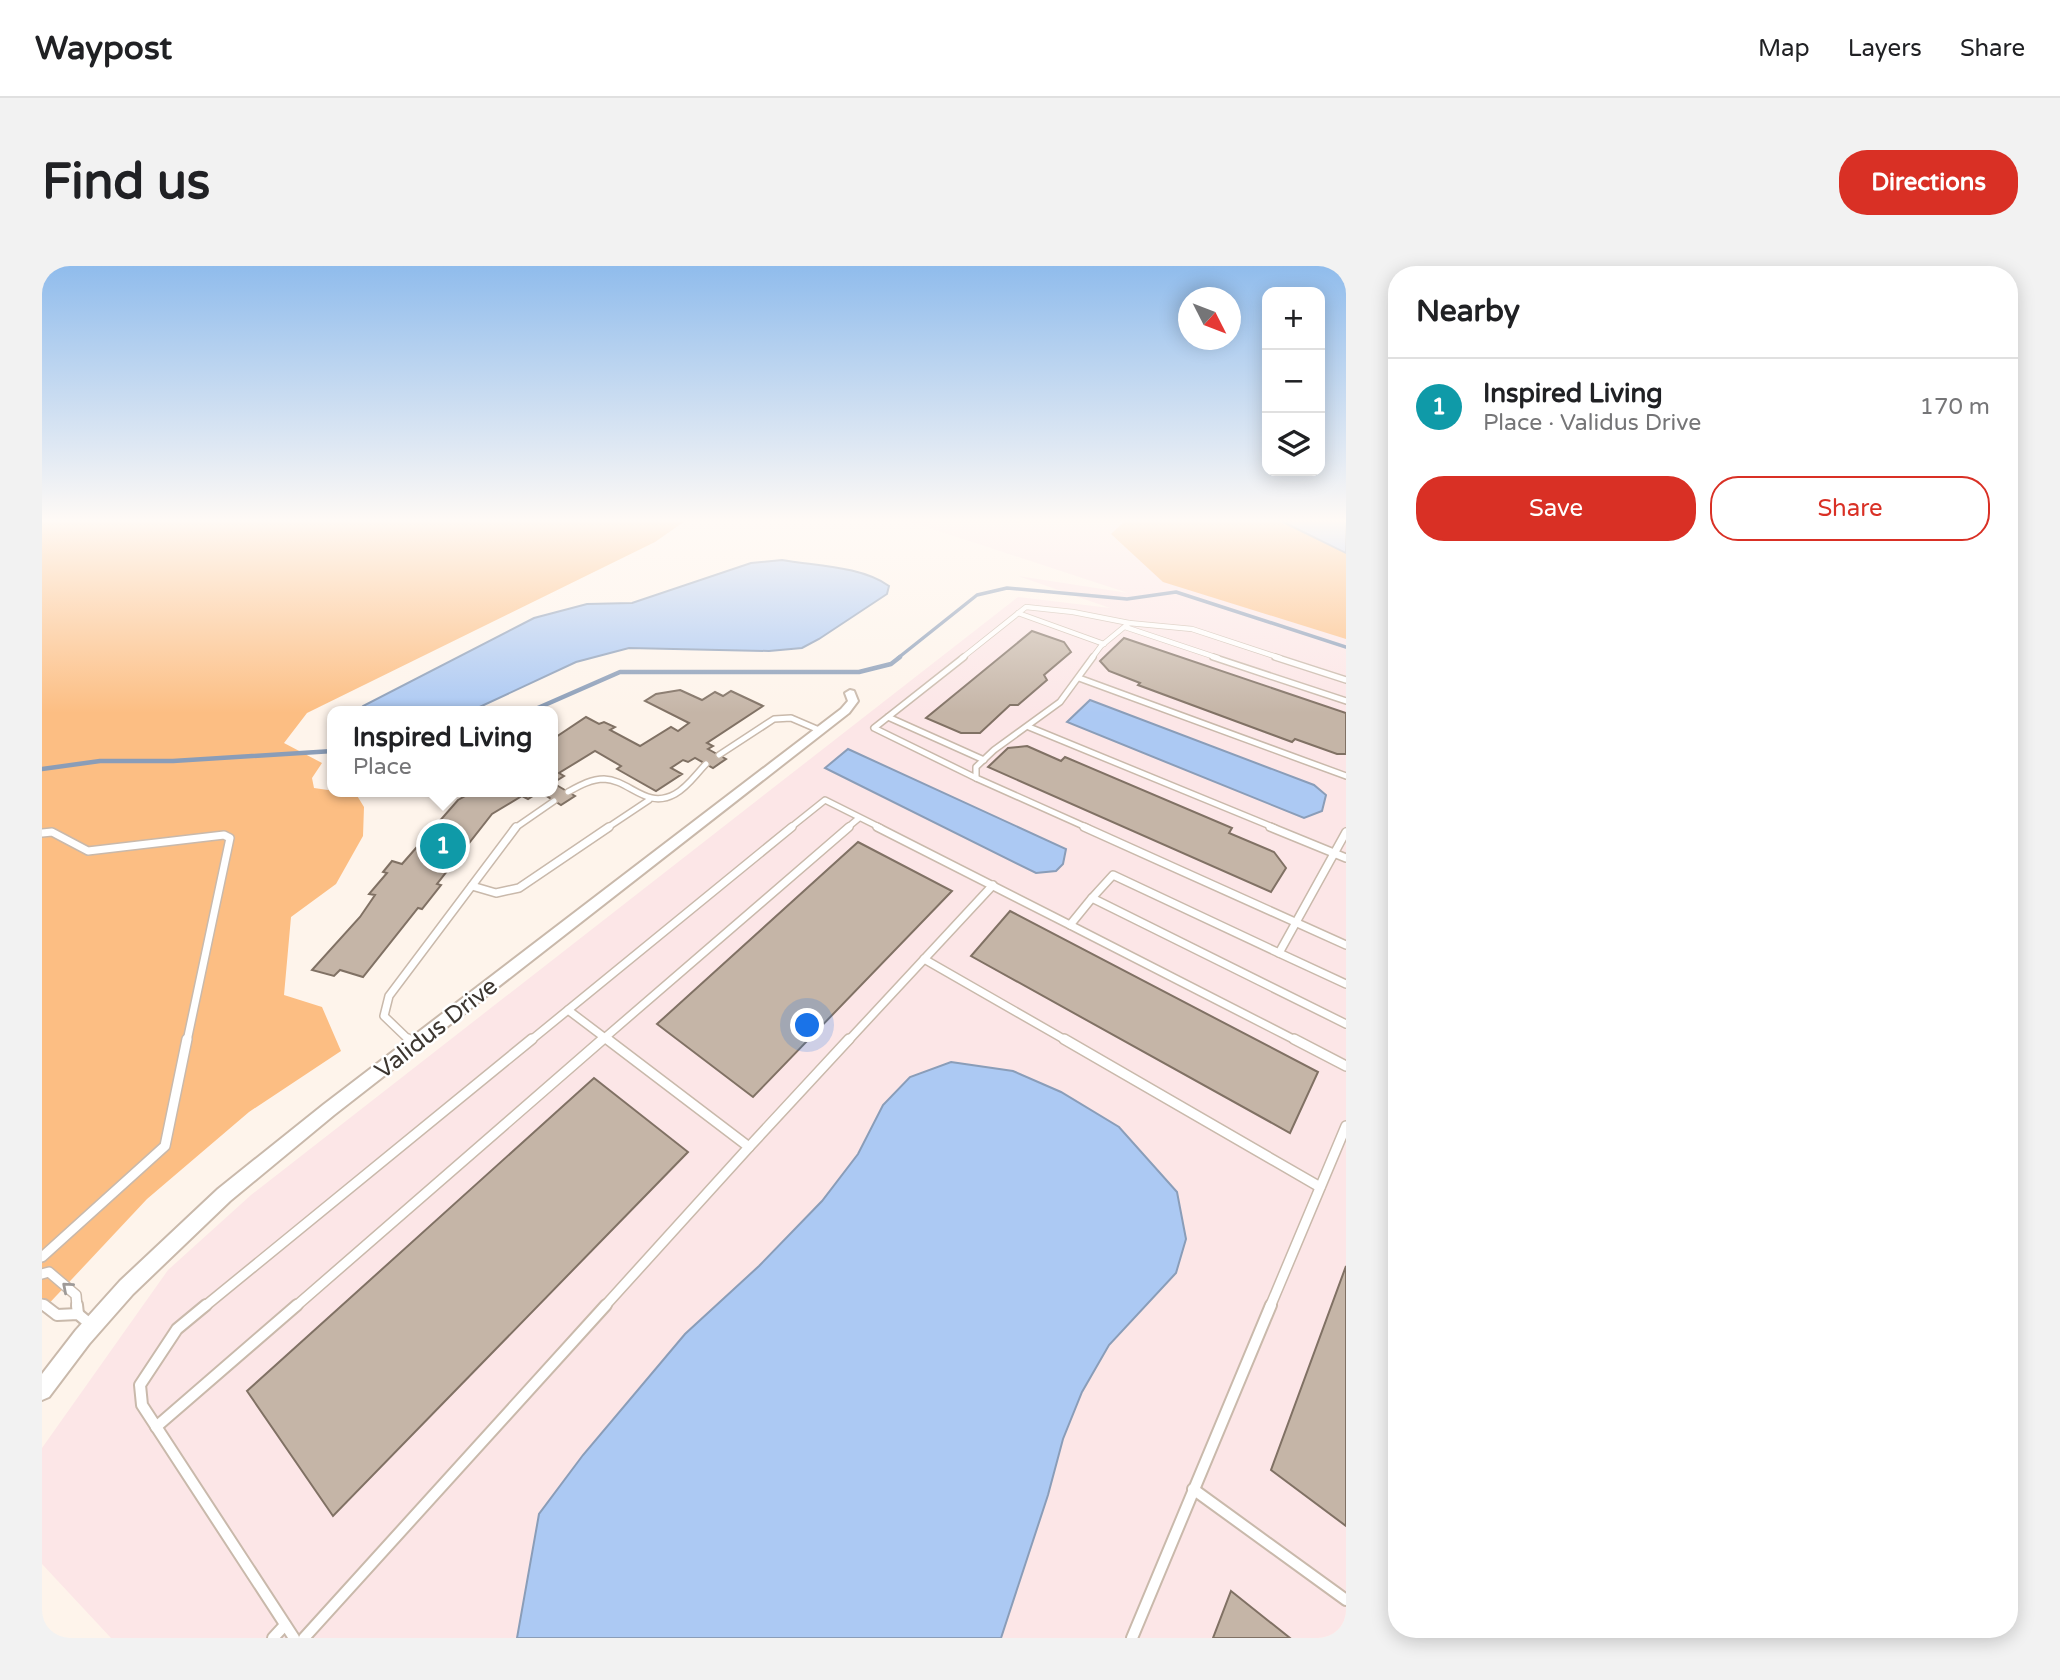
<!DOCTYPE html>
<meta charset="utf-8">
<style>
body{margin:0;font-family:"Varela Round",sans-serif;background:#f2f2f2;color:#202124}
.controls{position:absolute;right:21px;top:21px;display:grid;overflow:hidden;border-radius:14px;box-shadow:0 4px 18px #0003}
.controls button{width:63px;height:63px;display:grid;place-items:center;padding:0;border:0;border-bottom:2px solid #e0e0e0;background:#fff;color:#202124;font:35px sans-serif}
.compass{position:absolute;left:1136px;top:21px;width:63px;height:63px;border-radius:50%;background:#fff;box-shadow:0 4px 18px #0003;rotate:132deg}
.you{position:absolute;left:766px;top:760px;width:24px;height:24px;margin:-18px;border:5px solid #fff;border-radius:50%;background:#1a73e8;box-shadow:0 0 0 10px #1a73e833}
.badge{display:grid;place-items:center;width:46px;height:46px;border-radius:50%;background:#d93025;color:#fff;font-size:23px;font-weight:700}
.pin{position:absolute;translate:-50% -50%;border:4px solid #fff;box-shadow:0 2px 7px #0006}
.popup{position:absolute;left:285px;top:440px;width:231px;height:91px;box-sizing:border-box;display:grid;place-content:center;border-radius:14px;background:#fff;filter:drop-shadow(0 2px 5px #0005);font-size:23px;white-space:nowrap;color:#757577}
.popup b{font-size:26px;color:#202124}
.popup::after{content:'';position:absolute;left:50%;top:100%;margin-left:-14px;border:14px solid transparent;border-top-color:#fff}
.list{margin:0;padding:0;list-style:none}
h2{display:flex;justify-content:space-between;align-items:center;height:91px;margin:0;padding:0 28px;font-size:30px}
h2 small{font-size:23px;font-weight:400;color:#757577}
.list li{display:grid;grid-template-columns:46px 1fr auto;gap:21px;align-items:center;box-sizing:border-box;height:98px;padding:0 28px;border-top:2px solid #e0e0e0}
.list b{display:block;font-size:26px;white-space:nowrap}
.list p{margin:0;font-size:23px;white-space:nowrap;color:#757577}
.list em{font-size:23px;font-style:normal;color:#757577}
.actions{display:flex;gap:14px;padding:21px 28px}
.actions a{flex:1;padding:16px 0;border:2px solid #d93025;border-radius:28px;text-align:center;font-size:24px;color:#d93025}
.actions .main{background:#d93025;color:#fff}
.icon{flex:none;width:38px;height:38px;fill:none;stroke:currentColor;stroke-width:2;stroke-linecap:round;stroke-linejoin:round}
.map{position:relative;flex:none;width:1304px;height:1372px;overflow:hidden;border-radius:28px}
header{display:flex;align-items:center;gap:42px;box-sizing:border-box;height:98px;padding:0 35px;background:#fff;border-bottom:2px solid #e0e0e0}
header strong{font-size:33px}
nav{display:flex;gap:38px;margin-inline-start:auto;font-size:24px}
.intro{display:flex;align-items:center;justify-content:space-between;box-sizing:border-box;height:168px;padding:0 42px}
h1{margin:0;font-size:49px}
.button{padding:18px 32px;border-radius:28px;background:#d93025;color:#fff;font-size:24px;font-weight:700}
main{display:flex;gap:42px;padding:0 42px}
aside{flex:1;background:#fff;border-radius:28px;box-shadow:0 4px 18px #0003}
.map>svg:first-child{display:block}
.commercial{fill:#fce6e7}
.green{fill:#fcbe83}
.water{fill:#acc9f3;stroke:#8a9db8;stroke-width:2}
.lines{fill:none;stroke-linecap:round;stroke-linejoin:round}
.stream-far1{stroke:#8a9db8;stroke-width:3.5}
.stream{stroke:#8a9db8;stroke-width:4.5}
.building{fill:#c5b5a7;stroke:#807164;stroke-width:2}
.lane-far4-casing{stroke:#c9b9ab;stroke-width:6}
.lane-far3-casing{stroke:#c9b9ab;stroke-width:8}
.lane-far2-casing{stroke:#c9b9ab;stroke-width:10}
.lane-far1-casing{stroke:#c9b9ab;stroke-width:12}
.lane-casing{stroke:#c9b9ab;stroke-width:14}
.street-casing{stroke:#c9b9ab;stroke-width:4}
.lane-far4{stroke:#fff;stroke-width:4.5}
.lane-far3{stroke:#fff;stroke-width:5}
.lane-far2{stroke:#fff;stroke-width:7}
.lane-far1{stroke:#fff;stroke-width:9}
.lane{stroke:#fff;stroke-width:10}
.street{fill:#fff;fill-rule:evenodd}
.oneway{stroke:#9e9a98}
.labels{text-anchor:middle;stroke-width:5;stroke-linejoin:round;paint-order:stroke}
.street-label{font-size:24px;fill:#3c3630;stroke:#fff}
</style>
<header>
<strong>Waypost</strong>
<nav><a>Map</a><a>Layers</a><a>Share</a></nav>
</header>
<div class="intro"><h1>Find us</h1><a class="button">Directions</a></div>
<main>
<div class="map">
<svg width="1304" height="1372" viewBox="0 0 1304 1372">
<rect width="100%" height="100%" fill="#fef4eb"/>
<polygon class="commercial" points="866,255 1304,255 1304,1372 69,1372 0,1298 0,1182 126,1004 209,929 976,331 1068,342 976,310 1086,327"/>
<g class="green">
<polygon points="0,255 643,255 613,276 265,447 242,477 280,497 270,512 272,522 314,528 322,541 321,570 294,618 249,651 242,729 280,741 299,785 207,846 105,933 0,1045"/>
<polygon points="1083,255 1239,255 1304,287 1304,373 1121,316 1069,268"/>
</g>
<g class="water">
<polygon points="1239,255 1304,255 1304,287"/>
<path d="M740,294C774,300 819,300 847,320L845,328L777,373L760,382L727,385L587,382L534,396L429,445H317L321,440L492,352L545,338L590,337L709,297Z"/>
<polygon points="1048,434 1272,519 1284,529 1280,545 1262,552 1025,456"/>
<polygon points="806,483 1024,583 1021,598 1014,605 994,607 783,502"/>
<polygon points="909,796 971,805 1019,826 1077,861 1135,926 1144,973 1134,1007 1067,1079 1040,1126 1021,1173 1006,1229 959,1372 475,1372 497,1248 541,1189 643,1068 717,1000 780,935 816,888 841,839 868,811"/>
</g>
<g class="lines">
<polyline class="stream-far1" points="856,392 935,329 965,322 1085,333 1134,326 1304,381"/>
<g class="stream">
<polyline points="489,445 578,406 817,406 849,398 858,391"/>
<polyline points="0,503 58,495 131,495 291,485"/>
</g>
</g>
<g class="building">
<polygon points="990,365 1022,376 1029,386 1002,409 1005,414 976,439 968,439 938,467 919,467 884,452"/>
<polygon points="1082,372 1304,447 1304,488 1295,488 1253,473 1250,476 1096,419 1098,417 1067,405 1058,395"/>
<polygon points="638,424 660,434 673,426 681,430 689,425 721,440 665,477 671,480 666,483 684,493 671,502 653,492 646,496 641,494 629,502 640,508 614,525 575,503 579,500 553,485 517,507 522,510 511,517 511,473 544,451 557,458 562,456 573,461 568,464 598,480 629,461 636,465 647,457 603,435 614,428"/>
<polygon points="985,480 1019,495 1023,491 1190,562 1187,567 1232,586 1244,602 1229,626 946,501 966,482"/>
<polygon points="511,517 533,530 519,539 498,526 511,526"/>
<polygon points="420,526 497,526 486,533 480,530 450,548 395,618 399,619 380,643 376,642 321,711 298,704 292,710 270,704 318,651 333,629 327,628 345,607 341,606 350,595 360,598 416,534 425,529"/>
<polygon points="816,576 910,625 711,831 615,758"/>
<polygon points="968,645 1276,806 1248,867 929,690"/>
<polygon points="552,812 646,886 291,1250 205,1125"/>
<polygon points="1304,1000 1304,1260 1229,1204"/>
<polygon points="1189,1325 1248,1372 1171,1372"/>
</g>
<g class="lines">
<g class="lane-far4-casing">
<g id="lane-far4">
<polyline points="976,347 1062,378"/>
<polyline points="1083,361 1176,392"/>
<polyline points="920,392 984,341 1031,346 1087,357"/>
<polyline points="1050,392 1059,380 1087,357 1150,363 1238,392"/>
</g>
</g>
<g class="lane-far3-casing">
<g id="lane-far3">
<polyline points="922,391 832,462 934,512"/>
<polyline points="1171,391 1304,435"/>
<polyline points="1233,391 1304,414"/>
<polyline points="1037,412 1304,510"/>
<polyline points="846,451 942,494"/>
<polyline points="987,461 1233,562"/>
<polyline points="677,489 732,453 749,452 777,464"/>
<path d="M526,526C537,520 549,513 562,513C588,514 604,544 633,528C646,521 654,508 664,498"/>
<polyline points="473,562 512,535"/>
<polyline points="565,562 607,534"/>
<polyline points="748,562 783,534 839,562"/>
<polyline points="805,562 817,552"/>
<polyline points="1046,562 934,512 934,501 952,484 1018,436 1051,391"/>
</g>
</g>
<g class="lane-far2-casing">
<g id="lane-far2">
<polyline points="835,561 1028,659"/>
<polyline points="1042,561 1304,679"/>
<polyline points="1228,561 1304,592"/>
<polyline points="0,567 10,566 46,585 182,569 188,572 145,775"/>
<polyline points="430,620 454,627 477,622 567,561"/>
<polyline points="1050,632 1071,609 1237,687 1304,566"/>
<polyline points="1237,687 1304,718"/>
<polyline points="882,693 1025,775"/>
<polyline points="526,744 567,775"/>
<polyline points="368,775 342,750 347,730 474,561"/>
<polyline points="488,775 750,561"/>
<polyline points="559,775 807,561"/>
<polyline points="806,775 951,619"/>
<polyline points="1255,775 1028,659 1050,632 1304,758"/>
</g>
</g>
<g class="lane-far1-casing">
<g id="lane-far1">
<polyline points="366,773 372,779"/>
<polyline points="1022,773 1278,921"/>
<polyline points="1252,773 1304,800"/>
<polyline points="707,881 807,773"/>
<polyline points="0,991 123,880 145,773"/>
<polyline points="0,1008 7,1006 34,1029 35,1041"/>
<polyline points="0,1038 4,1041"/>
<polyline points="162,1041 490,773"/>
<polyline points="253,1041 561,773"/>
<polyline points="562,1041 707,881 565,773"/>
<polyline points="1228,1041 1304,860"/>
</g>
</g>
<g class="lane-casing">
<g id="lane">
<polyline points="2,1039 15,1049 36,1048 48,1058"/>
<polyline points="35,1039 36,1048"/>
<polyline points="164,1039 135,1063 98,1119 100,1139 252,1372"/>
<polyline points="114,1161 255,1039"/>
<polyline points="1151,1223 1304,1334"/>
<polyline points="231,1372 243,1359"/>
<polyline points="262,1372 564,1039"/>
<polyline points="1090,1372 1229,1039"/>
</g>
</g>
<g class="street-casing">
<polygon id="street" points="808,424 812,425 816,435 807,447 292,849 188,935 91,1028 47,1078 7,1131 0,1134 0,1108 34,1064 78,1015 176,923 281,839 799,443 806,435 803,427"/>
</g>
<use href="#lane-far4" class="lane-far4"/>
<use href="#lane-far3" class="lane-far3"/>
<use href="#lane-far2" class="lane-far2"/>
<use href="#lane-far1" class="lane-far1"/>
<use href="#lane" class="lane"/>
<use href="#street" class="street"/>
</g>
<defs><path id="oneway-chevron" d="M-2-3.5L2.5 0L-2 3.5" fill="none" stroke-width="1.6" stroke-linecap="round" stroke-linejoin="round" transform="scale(1.75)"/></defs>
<use class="oneway" href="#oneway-chevron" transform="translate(25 1021) rotate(-139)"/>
<linearGradient id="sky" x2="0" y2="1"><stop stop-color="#90bcec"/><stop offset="0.57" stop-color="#fffaf6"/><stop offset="1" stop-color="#fffaf6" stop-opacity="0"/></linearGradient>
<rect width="1304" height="447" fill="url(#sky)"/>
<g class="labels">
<g class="street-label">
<text transform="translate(394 762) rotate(-38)" y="8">Validus Drive</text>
</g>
</g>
</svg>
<div class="controls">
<button>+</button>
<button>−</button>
<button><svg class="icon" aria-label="layers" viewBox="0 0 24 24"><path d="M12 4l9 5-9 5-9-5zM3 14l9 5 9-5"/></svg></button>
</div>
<svg class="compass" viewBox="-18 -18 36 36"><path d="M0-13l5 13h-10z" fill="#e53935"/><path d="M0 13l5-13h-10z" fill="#757577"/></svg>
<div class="you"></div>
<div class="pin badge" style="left:401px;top:580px;background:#0f9aa8">1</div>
<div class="popup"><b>Inspired Living</b>Place</div>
</div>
<aside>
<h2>Nearby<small></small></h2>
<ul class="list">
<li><span class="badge" style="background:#0f9aa8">1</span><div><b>Inspired Living</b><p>Place · Validus Drive</p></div><em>170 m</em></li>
</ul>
<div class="actions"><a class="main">Save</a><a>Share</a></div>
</aside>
</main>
